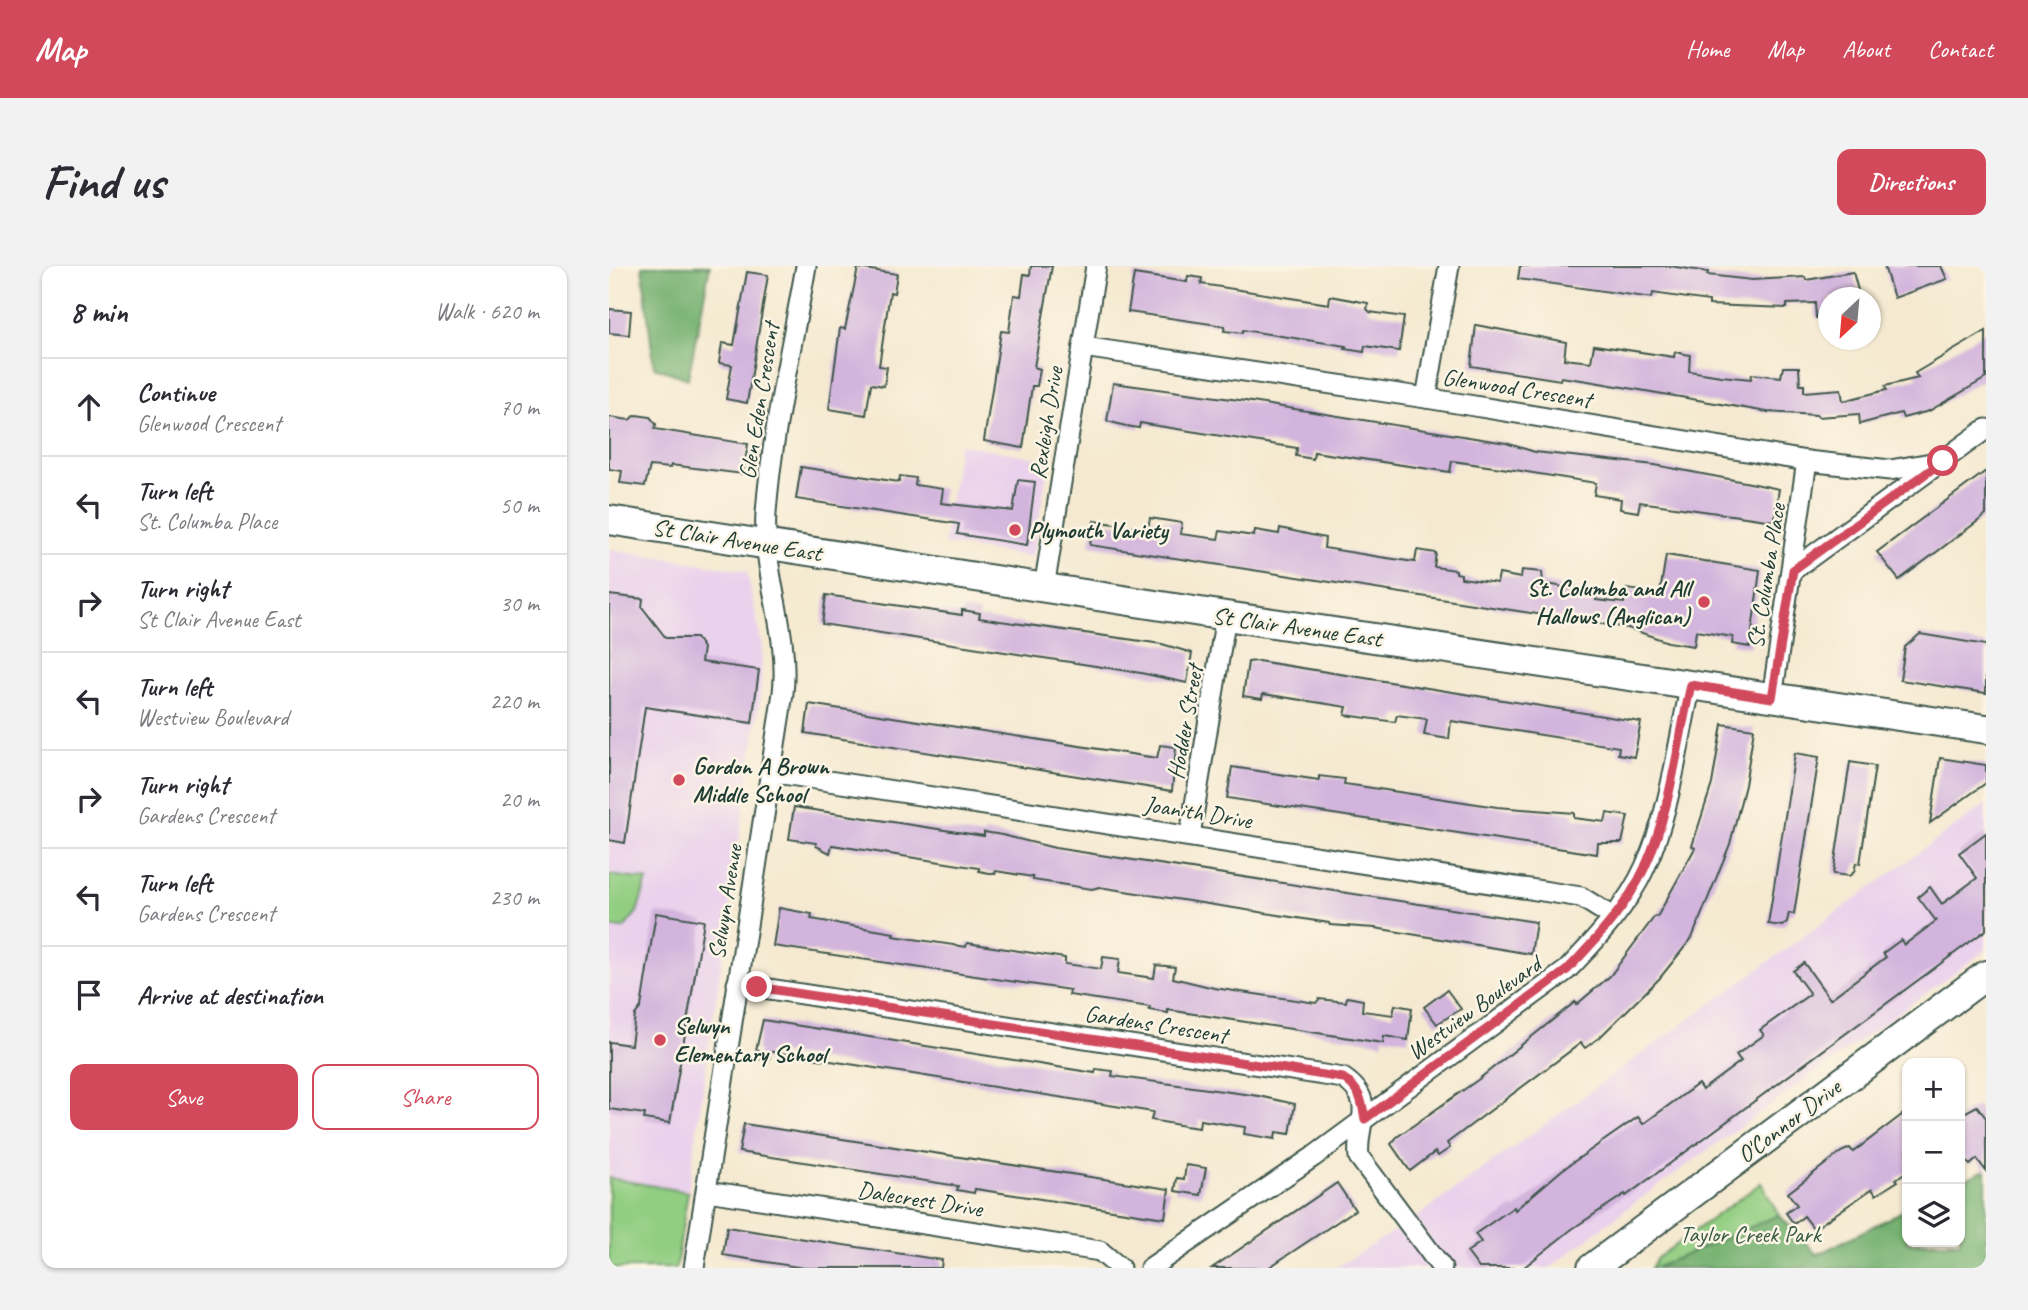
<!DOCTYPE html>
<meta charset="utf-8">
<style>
body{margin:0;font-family:Caveat,sans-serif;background:#f2f2f3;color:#2b2b33}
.controls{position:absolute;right:21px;bottom:21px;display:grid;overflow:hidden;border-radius:14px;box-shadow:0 2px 5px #0004}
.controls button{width:63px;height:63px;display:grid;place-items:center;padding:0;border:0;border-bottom:2px solid #e1e1e2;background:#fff;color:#2b2b33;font:35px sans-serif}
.compass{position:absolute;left:1209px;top:21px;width:63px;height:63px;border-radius:50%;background:#fff;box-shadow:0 2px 5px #0004;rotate:206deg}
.stop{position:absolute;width:21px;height:21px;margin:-16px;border:5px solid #d1495b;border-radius:50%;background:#fff}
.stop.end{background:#d1495b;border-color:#fff;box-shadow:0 2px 7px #0008}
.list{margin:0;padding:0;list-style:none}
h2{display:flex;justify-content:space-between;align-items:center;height:91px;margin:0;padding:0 28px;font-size:30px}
h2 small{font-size:23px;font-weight:400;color:#7c7c81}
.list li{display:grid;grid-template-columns:46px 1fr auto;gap:21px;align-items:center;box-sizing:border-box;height:98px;padding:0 28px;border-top:2px solid #e1e1e2}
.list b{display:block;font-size:26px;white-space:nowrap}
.list p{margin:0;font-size:23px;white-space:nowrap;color:#7c7c81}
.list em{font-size:23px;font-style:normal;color:#7c7c81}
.actions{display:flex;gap:14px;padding:21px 28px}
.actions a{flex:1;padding:16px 0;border:2px solid #d1495b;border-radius:14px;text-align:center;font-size:24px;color:#d1495b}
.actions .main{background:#d1495b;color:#fff}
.icon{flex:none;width:38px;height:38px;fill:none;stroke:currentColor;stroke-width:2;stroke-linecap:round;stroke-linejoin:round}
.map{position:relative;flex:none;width:1377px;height:1002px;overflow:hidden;border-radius:14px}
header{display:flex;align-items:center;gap:42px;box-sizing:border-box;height:98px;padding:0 35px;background:#d1495b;color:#fff}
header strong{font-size:33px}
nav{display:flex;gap:38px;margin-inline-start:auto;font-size:24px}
.intro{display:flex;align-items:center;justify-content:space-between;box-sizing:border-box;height:168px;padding:0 42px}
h1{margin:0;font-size:49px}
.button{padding:18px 32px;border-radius:14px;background:#d1495b;color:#fff;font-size:24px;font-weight:700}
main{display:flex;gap:42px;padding:0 42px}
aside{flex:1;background:#fff;border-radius:14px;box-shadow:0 2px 5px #0004}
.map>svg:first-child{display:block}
.built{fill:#ead1ec}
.green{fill:#92ce82;stroke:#58865b;stroke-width:2}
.forest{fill:#75b170;stroke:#4a7752;stroke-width:2}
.building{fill:#d2b4dd}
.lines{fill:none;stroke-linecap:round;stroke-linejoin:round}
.street-casing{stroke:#3f574c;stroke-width:23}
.secondary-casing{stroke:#3f574c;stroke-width:32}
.street{stroke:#fff;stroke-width:19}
.secondary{stroke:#fff;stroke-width:28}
.route{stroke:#d1495b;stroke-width:9}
.poi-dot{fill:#d1495b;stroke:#fcf5e5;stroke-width:2.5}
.labels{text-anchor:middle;stroke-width:5;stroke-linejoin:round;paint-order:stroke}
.street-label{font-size:24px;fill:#1f3d34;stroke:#fcf5e5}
.poi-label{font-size:24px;font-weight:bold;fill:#1f3d34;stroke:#fcf5e5;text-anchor:start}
.park-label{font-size:24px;fill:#365a44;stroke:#fcf5e5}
</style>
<header>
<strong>Map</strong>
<nav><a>Home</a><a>Map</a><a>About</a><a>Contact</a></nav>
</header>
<div class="intro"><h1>Find us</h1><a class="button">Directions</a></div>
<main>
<aside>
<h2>8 min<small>Walk · 620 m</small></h2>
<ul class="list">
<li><svg class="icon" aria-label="ahead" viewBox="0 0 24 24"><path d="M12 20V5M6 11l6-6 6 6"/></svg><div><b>Continue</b><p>Glenwood Crescent</p></div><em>70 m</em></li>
<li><svg class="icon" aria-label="left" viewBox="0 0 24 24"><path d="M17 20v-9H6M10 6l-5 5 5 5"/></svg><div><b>Turn left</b><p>St. Columba Place</p></div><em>50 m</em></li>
<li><svg class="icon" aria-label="right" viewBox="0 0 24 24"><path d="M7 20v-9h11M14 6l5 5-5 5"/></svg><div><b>Turn right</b><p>St Clair Avenue East</p></div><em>30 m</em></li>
<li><svg class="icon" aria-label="left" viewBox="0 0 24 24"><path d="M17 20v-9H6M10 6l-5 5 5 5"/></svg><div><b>Turn left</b><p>Westview Boulevard</p></div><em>220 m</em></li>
<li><svg class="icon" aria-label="right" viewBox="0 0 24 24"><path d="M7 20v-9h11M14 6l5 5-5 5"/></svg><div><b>Turn right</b><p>Gardens Crescent</p></div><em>20 m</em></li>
<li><svg class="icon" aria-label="left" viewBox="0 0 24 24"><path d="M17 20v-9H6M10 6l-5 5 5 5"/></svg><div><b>Turn left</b><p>Gardens Crescent</p></div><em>230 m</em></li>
<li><svg class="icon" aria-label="arrive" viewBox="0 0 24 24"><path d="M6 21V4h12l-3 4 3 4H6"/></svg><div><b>Arrive at destination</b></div></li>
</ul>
<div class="actions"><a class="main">Save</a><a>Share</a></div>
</aside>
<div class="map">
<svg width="1377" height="1002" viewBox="0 0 1377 1002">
<rect width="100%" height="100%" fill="#fcf5e5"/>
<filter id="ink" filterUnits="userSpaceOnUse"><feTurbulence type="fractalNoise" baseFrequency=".0143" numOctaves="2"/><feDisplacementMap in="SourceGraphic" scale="14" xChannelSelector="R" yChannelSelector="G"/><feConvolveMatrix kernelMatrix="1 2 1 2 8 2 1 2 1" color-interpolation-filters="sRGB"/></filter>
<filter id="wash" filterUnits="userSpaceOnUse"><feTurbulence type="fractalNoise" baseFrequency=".00686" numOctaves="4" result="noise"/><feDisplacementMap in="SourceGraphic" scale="28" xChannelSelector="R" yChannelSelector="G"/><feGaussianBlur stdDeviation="1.57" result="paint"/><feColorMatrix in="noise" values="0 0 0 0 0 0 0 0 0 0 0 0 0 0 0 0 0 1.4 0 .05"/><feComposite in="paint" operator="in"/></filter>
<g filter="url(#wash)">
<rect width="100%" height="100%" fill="#f5ead1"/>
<g class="built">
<polygon points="350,178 440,194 423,291 335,278"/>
<polygon points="0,283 138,305 153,380 152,424 79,926 0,912"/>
<polygon points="1377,538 1377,684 1017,943 941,1002 727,1002 812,948"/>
</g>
<g class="green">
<polygon points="0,609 38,614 28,646 15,662 0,661"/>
<polygon points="0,912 79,926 67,1002 0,1002"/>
<polygon points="1351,916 1377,1002 1042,1002 1047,993 1152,917 1170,949 1208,989 1298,943 1298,976 1351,976"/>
</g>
<g class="forest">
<polygon points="33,0 101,0 79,113 45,101"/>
<polygon points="1377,903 1377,1002 1046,1002 1170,949 1208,989 1298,943 1298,976 1351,976 1351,916"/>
</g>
<g id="blocks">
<g class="building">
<polygon points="422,0 443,0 425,101 431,103 428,120 423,120 414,182 375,175 392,65 400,66 405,29 412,30 415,8 421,9"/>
<polygon points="911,0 1061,0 1099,6 1098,9 1143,14 1196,11 1197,14 1244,6 1251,32 1220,32 1220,51 1207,52 1206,37 1178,38 1178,42 1100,39 1100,35 1044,27 1043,32 909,13"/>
<polygon points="1275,0 1332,0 1338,13 1285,32"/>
<polygon points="249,2 288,8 285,27 281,26 270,100 278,101 275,120 262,118 257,149 220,143 231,62 236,63"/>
<polygon points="138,6 159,9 138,137 117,133 123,99 110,97 113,77 125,79"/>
<polygon points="525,8 578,16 579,10 593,12 592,18 720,38 721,30 759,37 758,43 761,46 795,51 790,85 756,80 755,86 736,83 737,80 634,64 633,67 615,65 616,60 519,46"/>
<polygon points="0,43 22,45 20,69 0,67"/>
<polygon points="867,59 957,76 955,93 982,96 985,79 1065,91 1066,86 1081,89 1080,105 1112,110 1142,113 1143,108 1172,111 1174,101 1190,101 1191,119 1195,119 1195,126 1232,123 1234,135 1277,124 1276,120 1309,112 1306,107 1377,65 1377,112 1320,145 1294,152 1292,147 1251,158 1250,148 1209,151 1208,149 1158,146 979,115 952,111 951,114 862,100"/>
<polygon points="504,117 630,134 897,177 926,186 1046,199 1141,217 1170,223 1165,255 1031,236 1029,246 1011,243 1012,233 985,229 987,217 906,204 843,195 841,206 705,186 704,193 687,190 688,182 543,159 531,157 530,162 517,160 498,155"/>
<polygon points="27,149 41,151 47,158 46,163 139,178 134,208 62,199 61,202 41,200 36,220 11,217 13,205 0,203 0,151 20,154"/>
<polygon points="192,201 290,216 291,210 307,212 306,219 334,223 332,237 404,245 409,214 426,216 418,279 348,268 350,258 187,233"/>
<polygon points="1377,205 1377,249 1290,314 1268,286"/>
<polygon points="541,252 573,257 571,268 609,273 611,265 645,270 646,264 670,268 671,262 716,272 715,282 771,291 806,296 808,284 827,287 825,301 847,304 847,307 852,308 852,312 888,317 890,308 912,312 913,304 933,306 934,317 988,328 987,334 1015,337 1017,323 1051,327 1057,289 1151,304 1141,381 1123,378 1124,371 1087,365 1085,380 1059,376 1019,362 481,279 485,255 539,263"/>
<polygon points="0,329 34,333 33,341 57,372 87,372 94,382 92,396 150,404 143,457 36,441 16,577 0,574"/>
<polygon points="217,329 353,349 353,344 371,347 370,352 553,378 583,387 578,417 532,407 213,358"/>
<polygon points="1311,368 1377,379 1377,427 1291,414 1296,381"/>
<polygon points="649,395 1032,456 1027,482 1025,491 1009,488 1010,481 842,455 840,473 815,469 818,453 788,449 786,456 736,449 738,441 654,428 653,433 634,430 639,396"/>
<polygon points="200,438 548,492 551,479 567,481 563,525 202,468 196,467"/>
<polygon points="1113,458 1145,463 1136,519 1121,578 1083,672 1050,713 991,771 976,782 972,777 838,877 841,882 829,890 826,886 801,905 782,878 788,871 870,813 966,736 967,739 1001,710 1046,650 1048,651 1086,582 1083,580 1103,518"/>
<polygon points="1186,487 1210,491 1185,648 1180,647 1178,656 1173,660 1159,658"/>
<polygon points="1331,492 1377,499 1377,517 1321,557"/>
<polygon points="1241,496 1266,500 1251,598 1247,597 1245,606 1240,610 1224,608"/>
<polygon points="623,501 710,514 710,510 736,513 735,518 750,520 888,541 965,547 965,552 996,556 998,547 1019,550 1013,577 989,577 988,588 618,532"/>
<polygon points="185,541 375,570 375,566 393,569 446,582 927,656 922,688 766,662 721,659 720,657 490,621 483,623 424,614 424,611 387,605 386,608 370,605 370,602 223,579 221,587 207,580 207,577 180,573"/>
<polygon points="1377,567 1377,664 1017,930 1016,928 963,963 914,1002 870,1002 858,986 872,976 866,968 905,941 906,944 953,904 1029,851 1034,858 1089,818 1093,824 1132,795 1127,789 1155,769 1151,764 1201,728 1184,705 1195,697 1221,733 1277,691 1274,687 1289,676 1292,674 1295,679 1327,655 1309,631 1321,621 1333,638 1368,612 1350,587"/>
<polygon points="170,642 203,648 202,653 285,667 284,670 357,681 358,677 456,692 456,698 492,703 494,691 511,693 509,707 545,712 547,699 566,701 564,712 605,722 707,737 710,733 737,736 738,731 754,734 753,745 784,749 786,739 803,742 799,774 775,770 774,777 559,744 559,747 540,744 541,741 460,729 461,724 164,680"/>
<polygon points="47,647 95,655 61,857 35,853 36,848 0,843 0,776 22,779 26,749 32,741"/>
<polygon points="838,724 852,743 828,758 815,741"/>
<polygon points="154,754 486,807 487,803 504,805 503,810 650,830 686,838 681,868 667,866 666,873 635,868 636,861 591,854 590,862 576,860 542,854 544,846 165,786 161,786 160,794 149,793 150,784 147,784"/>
<polygon points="1368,840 1377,852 1377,905 1368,893 1361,899 1351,886 1351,849"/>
<polygon points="1298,845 1298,905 1287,913 1289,915 1267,929 1263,923 1205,963 1195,950 1185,958 1177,947 1188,939 1179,927 1232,886 1241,882 1244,886"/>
<polygon points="135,858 560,923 556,952 366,923 365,927 348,924 349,920 130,886"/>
<polygon points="577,899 597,902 592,929 566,925 568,912 575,913"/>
<polygon points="728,917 746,944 659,1002 603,1002"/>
<polygon points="118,961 333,994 332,1002 195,1002 114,989"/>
</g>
</g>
</g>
<g filter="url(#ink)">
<use href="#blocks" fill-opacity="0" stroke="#3f574c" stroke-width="2"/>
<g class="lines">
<g class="street-casing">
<g id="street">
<polyline points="474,81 817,132 1198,195 1281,204 1334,195"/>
<polyline points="817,132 840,0"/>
<polyline points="1184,304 1377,163"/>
<polyline points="435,322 487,0"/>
<polyline points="1163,432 1198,195"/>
<polyline points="161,506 972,631 1004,651"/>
<polyline points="581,569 617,350"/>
<path d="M128,718L734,812C770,836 746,859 750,891L833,1002"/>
<polyline points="98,925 491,985 511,1002"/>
<path d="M85,1002L174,427C181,366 153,308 157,247C163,165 183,81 197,0"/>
<path d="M541,1002L704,891L958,704C987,674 1019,639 1036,601C1062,544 1068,480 1082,419"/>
</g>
</g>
<g class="secondary-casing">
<g id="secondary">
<polyline points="0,254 617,350 1377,463"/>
<polyline points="983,1002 1377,709"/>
</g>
</g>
<use href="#street" class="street"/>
<use href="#secondary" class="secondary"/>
</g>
</g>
<g class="lines" filter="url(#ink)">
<path class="route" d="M148,721L734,812C751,823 753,835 756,853L958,704C987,674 1019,639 1036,601C1062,544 1068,479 1082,419L1163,432L1184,304L1334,195"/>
</g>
<g class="poi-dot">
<circle cx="406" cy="264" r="7"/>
<circle cx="1095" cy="336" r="7"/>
<circle cx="70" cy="514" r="7"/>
<circle cx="51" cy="774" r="7"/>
</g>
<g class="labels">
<g class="street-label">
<text transform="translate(908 122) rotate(9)" y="8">Glenwood Crescent</text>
<text transform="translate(150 135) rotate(-81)" y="8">Glen Eden Crescent</text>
<text transform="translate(437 157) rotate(-81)" y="8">Rexleigh Drive</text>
<text transform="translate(128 274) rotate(9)" y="8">St Clair Avenue East</text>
<text transform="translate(1157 310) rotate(-81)" y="8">St. Columba Place</text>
<text transform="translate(688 361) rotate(8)" y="8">St Clair Avenue East</text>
<text transform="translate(576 456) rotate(-80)" y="8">Hodder Street</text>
<text transform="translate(589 546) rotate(9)" y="8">Joanith Drive</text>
<text transform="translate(116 636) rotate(-81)" y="8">Selwyn Avenue</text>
<text transform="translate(865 742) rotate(-36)" y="8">Westview Boulevard</text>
<text transform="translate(547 758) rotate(9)" y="8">Gardens Crescent</text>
<text transform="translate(1180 855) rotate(-37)" y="8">O'Connor Drive</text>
<text transform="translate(311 933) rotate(9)" y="8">Dalecrest Drive</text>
</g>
<g class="poi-label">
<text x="420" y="272">Plymouth Variety</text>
<text x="1081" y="330" text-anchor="end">St. Columba and All<tspan x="1081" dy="28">Hallows (Anglican)</tspan></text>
<text x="84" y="508">Gordon A Brown<tspan x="84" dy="28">Middle School</tspan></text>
<text x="65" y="768">Selwyn<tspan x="65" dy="28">Elementary School</tspan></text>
</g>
<g class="park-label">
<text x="1141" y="976">Taylor Creek Park</text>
</g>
</g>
</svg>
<div class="controls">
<button>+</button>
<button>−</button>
<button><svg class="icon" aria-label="layers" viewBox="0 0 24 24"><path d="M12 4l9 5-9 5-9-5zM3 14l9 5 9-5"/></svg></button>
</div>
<svg class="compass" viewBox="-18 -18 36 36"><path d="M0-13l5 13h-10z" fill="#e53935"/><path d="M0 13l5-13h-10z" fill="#7c7c81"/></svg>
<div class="stop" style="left:1334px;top:195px"></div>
<div class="stop end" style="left:148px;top:721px"></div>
</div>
</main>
